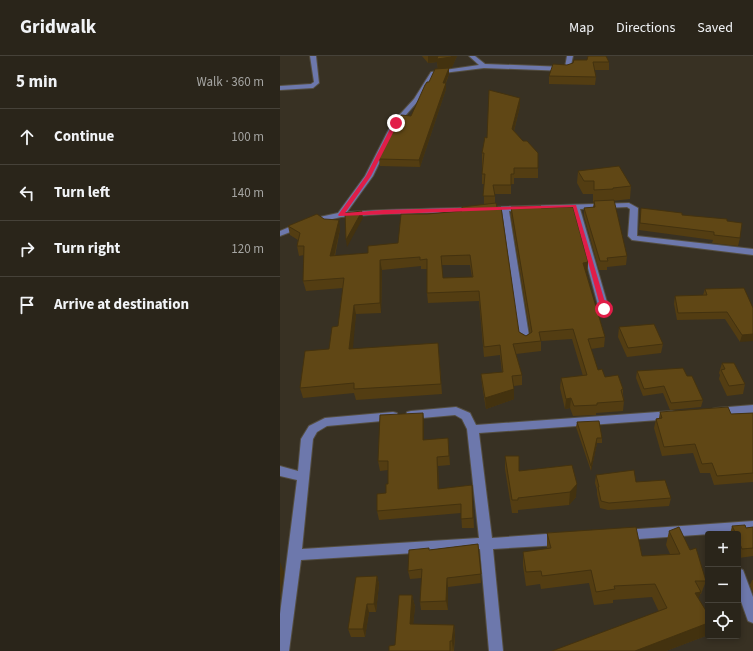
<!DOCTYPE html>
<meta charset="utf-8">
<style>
body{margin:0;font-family:"Source Sans 3",sans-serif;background:#363127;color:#f1f3f6}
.controls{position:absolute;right:12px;bottom:12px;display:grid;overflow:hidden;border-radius:4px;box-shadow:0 2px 6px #0003}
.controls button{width:36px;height:36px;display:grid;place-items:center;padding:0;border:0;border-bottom:1px solid #464239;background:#2a251a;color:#f1f3f6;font:20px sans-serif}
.stop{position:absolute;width:12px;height:12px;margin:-9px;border:3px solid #e11d48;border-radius:50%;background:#fff}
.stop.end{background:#e11d48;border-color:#fff;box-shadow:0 1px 4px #0008}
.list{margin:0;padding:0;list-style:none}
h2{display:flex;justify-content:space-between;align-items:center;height:52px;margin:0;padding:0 16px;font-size:17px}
h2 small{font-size:13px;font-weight:400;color:#a5a5a2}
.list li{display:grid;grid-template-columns:26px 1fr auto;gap:12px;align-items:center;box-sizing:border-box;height:56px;padding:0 16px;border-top:1px solid #464239}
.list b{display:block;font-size:15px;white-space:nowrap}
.list em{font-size:13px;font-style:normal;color:#a5a5a2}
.icon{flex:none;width:22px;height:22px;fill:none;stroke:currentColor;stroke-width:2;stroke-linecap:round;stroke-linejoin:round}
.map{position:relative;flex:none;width:473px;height:595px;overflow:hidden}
header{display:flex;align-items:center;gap:24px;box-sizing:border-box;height:56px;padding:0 20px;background:#2a251a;border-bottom:1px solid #464239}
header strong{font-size:19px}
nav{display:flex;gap:22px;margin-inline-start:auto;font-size:14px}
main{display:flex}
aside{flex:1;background:#2a251a}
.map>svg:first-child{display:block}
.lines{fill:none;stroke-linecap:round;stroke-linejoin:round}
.minor-casing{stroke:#544e41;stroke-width:2}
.minor{fill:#6d78ac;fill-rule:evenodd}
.wall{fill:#533d12;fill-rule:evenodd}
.shaded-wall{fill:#43320f}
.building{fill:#604715;stroke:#43320f;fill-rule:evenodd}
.route{fill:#e11d48}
</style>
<header>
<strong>Gridwalk</strong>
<nav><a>Map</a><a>Directions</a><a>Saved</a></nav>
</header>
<main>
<aside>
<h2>5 min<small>Walk · 360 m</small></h2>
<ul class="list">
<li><svg class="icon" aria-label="ahead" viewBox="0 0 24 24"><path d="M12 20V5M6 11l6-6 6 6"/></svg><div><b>Continue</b></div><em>100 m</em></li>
<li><svg class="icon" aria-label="left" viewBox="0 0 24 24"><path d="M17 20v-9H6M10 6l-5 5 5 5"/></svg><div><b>Turn left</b></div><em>140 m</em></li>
<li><svg class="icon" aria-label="right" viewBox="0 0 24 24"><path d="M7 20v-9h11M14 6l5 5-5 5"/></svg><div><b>Turn right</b></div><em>120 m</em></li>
<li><svg class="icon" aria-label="arrive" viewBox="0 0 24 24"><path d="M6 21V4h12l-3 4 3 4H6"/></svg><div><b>Arrive at destination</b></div></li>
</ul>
</aside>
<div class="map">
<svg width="473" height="595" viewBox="0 0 473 595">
<rect width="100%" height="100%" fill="#383123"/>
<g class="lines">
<g class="minor-casing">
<g id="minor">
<polygon points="30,0 36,0 39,27 33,32 0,34 0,30 31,28 34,26"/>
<polygon points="189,0 195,0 205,8 285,11 287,0 293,0 290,13 287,15 204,12 155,18 138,45 118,68 93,120 67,156 103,154 349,147 358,152 357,180 473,193 473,199 352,184 348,180 350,153 347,151 300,153 329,253 324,256 319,253 292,153 229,155 250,286 245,289 240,286 222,155 103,158 61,161 31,168 0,180 0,175 26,164 58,157 85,120 112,67 134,43 151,16 199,9"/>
<polygon points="473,349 473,357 436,360 432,359 431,356 432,353 436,352"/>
<polygon points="176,351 190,357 196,369 392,355 396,356 397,359 396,362 392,363 199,377 212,482 280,477 285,479 286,483 285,487 280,489 213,493 223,595 209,595 200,493 21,504 9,595 0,595 0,558 17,424 0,420 0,410 18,415 21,383 29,370 45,362 113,356 117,357 118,360 117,363 113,364 47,370 37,376 33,383 22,493 199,482 187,373 182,363 175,359 131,363 127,362 126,359 127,356 131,355"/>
<polygon points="473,465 473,475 344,484 339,483 338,479 339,475 344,474"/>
<polygon points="458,512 463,514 473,541 473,567 468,565 458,537"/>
</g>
</g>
<use href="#minor" class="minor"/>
</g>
<g class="wall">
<polygon points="142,0 177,0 172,11 169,12 169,18 166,27 166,33 140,111 100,110 99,103 131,60 158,13 157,6 148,7"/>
<polygon points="294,4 329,6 329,14 314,14 316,21 315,29 269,28 269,20 287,9 293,7"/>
<path d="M240,42V50L234,75L243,85L258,97V122H234V128H231V138H215V147L239,276L246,280L250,277L231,160V151L261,152L308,206L307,216H306L325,281L324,291L311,293L318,314L325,321L343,333V338L344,345L343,355L316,357V359L293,360L290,352L285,353L280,332L281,322L303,320L292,283L261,285V295L236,298L242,319V329L234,330V343L206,353L202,329L201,318L222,316L220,299L204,301L199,245L148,247L147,237V213H141V210L102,214L101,257L76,258L72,293L159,297L162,338L76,344L74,337L23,342L20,332L49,293L58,270L63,232L26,235L23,225L24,199L19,200L17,190L18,184L10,179L8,170L60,173L55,200L88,197L118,187L147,158L182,155L204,149V128H202V97L207,82ZM161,209H190L192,221L163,222Z"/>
<polygon points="298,115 351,130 350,143 332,145 347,200 346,209 327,211 327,214 319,214 304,160 304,152 313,151 314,146 313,147 313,138 303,138 297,127"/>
<polygon points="361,152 402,159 460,182 458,190 432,187 433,184 359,174"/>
<polygon points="425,233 473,252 460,286 445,263 397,264 394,248 395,240 423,239"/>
<polygon points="339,271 383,288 381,297 347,301 338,281"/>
<polygon points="442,307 465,328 463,338 447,340 439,323 440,319 439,317"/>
<polygon points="357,315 407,320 423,344 421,351 390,354 383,337 363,340 356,322"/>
<polygon points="380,356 451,358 473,357 473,426 434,429 430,417 420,417 413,397 382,400 374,372 376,363 379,362"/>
<polygon points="143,357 144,367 144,384 168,382 170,409 158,410 159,433 192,429 194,472 182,472 181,457 99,464 97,455 106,437 108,428 108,414 100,415 98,405"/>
<polygon points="297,366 322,382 322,387 317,387 311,415 296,371"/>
<polygon points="225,400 239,415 292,409 296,441 289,449 238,454 238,457 232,457 225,413"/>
<polygon points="316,419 356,426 391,442 389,450 328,454 320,452 317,438 317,434 315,427"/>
<polygon points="452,470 466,472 473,471 473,500 459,502 458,499 458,478 450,478"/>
<polygon points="389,475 410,494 426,525 421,538 420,538 418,542 428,579 386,595 272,595 379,556 372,541 333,544 333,547 314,549 309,527 261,533 260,528 246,530 243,510 243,496 267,493 267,477 362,500 390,498 386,489"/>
<polygon points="198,488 201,527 168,531 168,554 141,554 140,546 142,522 130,523 128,515 149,494"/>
<polygon points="97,520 99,528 96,556 89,556 85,581 71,581 68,573"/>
<polygon points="472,524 473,524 473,537 470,529"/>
<polygon points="132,539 135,551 133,568 174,569 175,580 174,595 109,595 115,589"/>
</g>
<g class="shaded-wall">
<polygon points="148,0 177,0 172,11 169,12 169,18 163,33 158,13 157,6 148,7"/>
<polygon points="166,27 166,33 140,111 139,104"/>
<polygon points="240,42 240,50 232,82 232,73"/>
<polygon points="82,155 83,162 67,191 66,184"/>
<polygon points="59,164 60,173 52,210 50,200"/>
<polygon points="100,204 102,214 101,257 100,247"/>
<polygon points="308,206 307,216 303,217 303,207"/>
<polygon points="74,249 76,258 72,303 69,293"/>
<polygon points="473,278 473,285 460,286 462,279"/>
<polygon points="234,333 234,343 206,353 205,342"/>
<polygon points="291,342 290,352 285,353 286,343"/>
<polygon points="143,357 144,367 144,393 143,384"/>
<polygon points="317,382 317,387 311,415 311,410"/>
<polygon points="157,401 158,410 159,442 158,433"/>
<polygon points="297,428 296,441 289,449 290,436"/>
<polygon points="0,506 4,516 0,543"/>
<polygon points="97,520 99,528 96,556 94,548"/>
<polygon points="167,522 168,531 168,554 166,545"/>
<polygon points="421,536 416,549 415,537"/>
<polygon points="132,539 135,551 132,579 130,568"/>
<polygon points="87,548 89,556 85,581 83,573"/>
<polygon points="428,567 428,579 386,595 355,595"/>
<polygon points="174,569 175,580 173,595 172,585"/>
</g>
<g class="building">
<polygon points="158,0 172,0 171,1 157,3"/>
<polygon points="308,0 326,0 329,6 313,6 316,21 269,20 273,8 287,9 293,7 294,4 307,4"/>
<polygon points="169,12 163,27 166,27 139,104 99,103 118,62 121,59 131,60 145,29 147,26 149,26 155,13"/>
<polygon points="209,34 240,42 232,73 243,85 247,85 258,97 258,112 234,112 234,118 231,118 231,129 213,129 215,140 203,140 205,118 202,118 204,97 202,97 205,81 207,82"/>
<polygon points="339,110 351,130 333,132 333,133 314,134 314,125 304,125 298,115"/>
<polygon points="334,144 347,200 327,202 328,205 320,205 304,152 315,151 314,145"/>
<path d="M216,147L217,151H221L239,276L246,280L252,276L231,151L261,150V152L293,151L308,206L303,207L325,281L308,283L318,314L322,313L325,321L338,319L343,333L341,334L344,345L317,347V349L294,350L291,342L286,343L281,322L307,319L293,273L259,276L261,285L233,288L242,319L232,320L234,333L205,342L201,318L223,316L220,289L204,291L199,235L147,237V203L140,204V201L100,204V247L74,249L69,293L158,287L161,328L74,333V327L20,332L25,295L49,293L52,271L58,270L64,222L23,225L24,190H17L20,177L8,170L37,158L44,163L59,164L50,200L88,197V190L118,187L121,158H147L182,155V151ZM190,199L193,221L163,222L161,200Z"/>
<polygon points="361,152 402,157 402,159 447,163 447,165 462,167 460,182 434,179 434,176 360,167"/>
<polygon points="82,155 66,184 65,157"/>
<polygon points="464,232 473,252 473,278 462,279 447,256 398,257 395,240 427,239 425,233"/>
<polygon points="374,268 383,288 348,292 339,271"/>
<polygon points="442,307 454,307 465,328 449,330 441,314 445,313"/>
<polygon points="403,312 407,320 412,320 423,344 391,347 384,330 364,333 357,315"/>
<polygon points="448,351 451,358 473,357 473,417 437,420 432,407 422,408 415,388 384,391 376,363 382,362 380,356"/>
<polygon points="143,357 143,384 168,382 169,400 157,401 158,433 192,429 193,462 181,463 181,448 97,455 97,438 106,437 106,428 108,428 108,405 98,405 100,359"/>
<polygon points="319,365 322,382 317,382 311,410 297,366"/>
<polygon points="225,400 239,400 239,415 292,409 297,428 290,436 238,442 238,444 232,444"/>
<polygon points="354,414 356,426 385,424 391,442 329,447 321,445 318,431 319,431 316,419"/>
<polygon points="465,469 466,472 473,471 473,492 462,493 458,483 458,478 456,478 452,470"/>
<polygon points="356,471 362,500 400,498 389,475 399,471 410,494 416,492 426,525 415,525 421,536 415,537 428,558 428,567 355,595 272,595 387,552 375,528 334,530 335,533 316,536 311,514 262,520 261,515 246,516 243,496 271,492 267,477"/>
<polygon points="198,488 201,518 167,522 166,545 140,546 142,513 128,515 129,494 149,492 149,494"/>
<polygon points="97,520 94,548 87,548 83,573 68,573 76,521"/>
<polygon points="119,539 132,539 130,568 174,569 172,585 170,585 170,595 109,595 109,590 115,589"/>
</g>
<polygon class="route" points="116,66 118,67 91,120 65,157 103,154 296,149 327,253 326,255 321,253 293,151 59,160 58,159 86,120 113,67"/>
</svg>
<div class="controls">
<button>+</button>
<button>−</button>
<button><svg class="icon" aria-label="locate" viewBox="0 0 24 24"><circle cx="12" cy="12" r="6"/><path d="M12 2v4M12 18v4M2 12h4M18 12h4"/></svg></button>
</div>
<div class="stop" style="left:324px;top:253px"></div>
<div class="stop end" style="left:116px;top:67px"></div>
</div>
</main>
